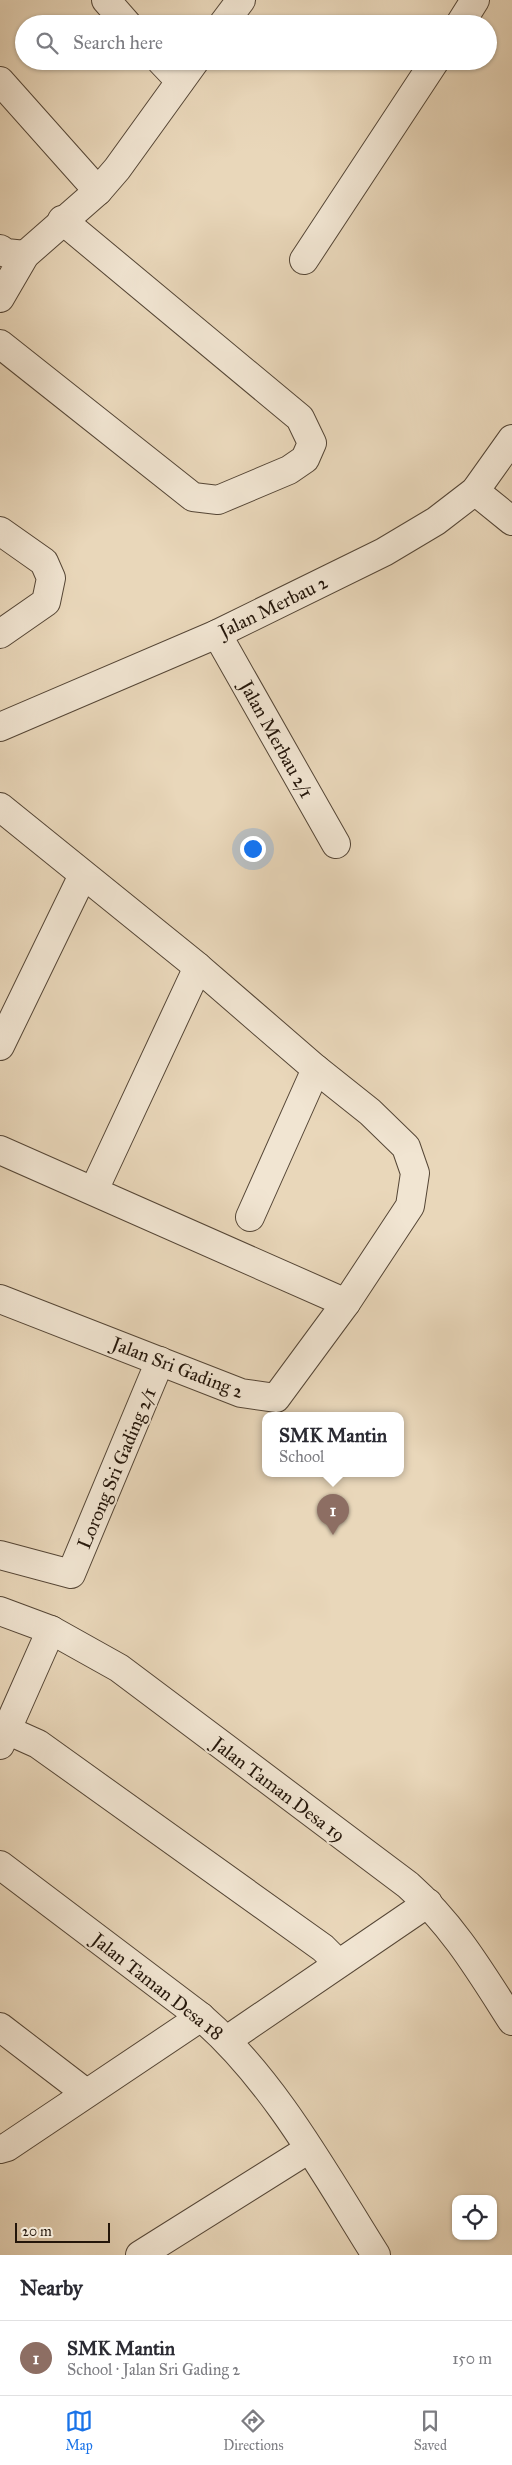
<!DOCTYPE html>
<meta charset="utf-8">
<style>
body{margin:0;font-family:"IM FELL Great Primer",serif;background:#f7f7f7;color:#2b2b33}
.controls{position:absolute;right:15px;bottom:15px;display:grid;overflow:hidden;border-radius:10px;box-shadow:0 1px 4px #0004}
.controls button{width:45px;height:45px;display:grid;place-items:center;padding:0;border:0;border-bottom:1px solid #e1e1e2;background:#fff;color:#2b2b33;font:25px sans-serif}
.scale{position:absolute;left:15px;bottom:12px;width:95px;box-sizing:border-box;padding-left:5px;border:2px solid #24160a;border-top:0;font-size:14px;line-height:18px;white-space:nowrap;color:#24160a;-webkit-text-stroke:4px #f1e5d2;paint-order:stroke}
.you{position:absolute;left:252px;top:848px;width:18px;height:18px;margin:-12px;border:4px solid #fff;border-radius:50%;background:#1a73e8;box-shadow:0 0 0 8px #1a73e833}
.badge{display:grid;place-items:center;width:32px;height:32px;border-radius:50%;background:#1a73e8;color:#fff;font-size:16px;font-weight:700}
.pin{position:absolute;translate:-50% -41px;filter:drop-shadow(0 1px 2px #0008)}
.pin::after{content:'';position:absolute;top:26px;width:18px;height:15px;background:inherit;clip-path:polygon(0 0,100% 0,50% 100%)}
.popup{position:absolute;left:262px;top:1412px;width:142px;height:65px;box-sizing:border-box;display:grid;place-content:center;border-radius:10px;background:#fff;filter:drop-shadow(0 1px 4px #0005);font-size:16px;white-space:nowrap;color:#7c7c81}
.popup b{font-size:19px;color:#2b2b33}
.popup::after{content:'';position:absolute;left:50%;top:100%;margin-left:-10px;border:10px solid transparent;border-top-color:#fff}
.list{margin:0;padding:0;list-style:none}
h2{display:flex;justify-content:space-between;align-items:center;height:65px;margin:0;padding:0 20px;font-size:21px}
h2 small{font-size:16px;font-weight:400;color:#7c7c81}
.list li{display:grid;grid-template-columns:32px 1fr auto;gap:15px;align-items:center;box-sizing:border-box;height:75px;padding:0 20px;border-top:1px solid #e1e1e2}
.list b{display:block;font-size:19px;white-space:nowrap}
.list p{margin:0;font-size:16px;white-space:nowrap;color:#7c7c81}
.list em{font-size:16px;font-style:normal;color:#7c7c81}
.icon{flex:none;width:28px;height:28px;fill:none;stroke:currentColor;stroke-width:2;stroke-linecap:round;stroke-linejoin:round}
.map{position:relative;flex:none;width:512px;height:2255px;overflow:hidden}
.search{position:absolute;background:#fff;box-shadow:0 1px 4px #0004;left:15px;right:15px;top:15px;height:55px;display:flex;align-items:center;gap:12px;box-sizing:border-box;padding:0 18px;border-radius:28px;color:#7c7c81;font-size:19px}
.sheet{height:140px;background:#fff}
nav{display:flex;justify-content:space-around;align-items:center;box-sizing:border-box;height:70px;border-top:1px solid #e1e1e2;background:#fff;font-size:14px;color:#7c7c81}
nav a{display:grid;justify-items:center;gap:2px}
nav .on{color:#1a73e8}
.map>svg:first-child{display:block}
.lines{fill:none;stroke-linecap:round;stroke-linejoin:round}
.minor-casing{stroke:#554636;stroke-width:30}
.minor{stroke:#f1e5d2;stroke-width:28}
.labels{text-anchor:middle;stroke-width:4.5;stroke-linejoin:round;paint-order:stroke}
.street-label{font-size:19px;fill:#24160a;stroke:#f1e5d2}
</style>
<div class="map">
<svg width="512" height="2255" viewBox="0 0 512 2255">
<rect width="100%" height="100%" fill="#e9d7ba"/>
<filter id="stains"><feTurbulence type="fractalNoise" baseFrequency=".004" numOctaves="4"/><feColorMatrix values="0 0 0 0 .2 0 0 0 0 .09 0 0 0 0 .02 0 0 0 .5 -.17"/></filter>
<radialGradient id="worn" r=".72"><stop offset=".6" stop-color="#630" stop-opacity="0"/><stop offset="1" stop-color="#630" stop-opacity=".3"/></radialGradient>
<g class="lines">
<g class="minor-casing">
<g id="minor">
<polyline points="106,0 127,24"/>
<polyline points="223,24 241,0"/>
<polyline points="460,24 475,0"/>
<polyline points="161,61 180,81"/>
<polyline points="0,81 98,191"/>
<polyline points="0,249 6,253 25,255"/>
<polyline points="304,260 435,61"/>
<polyline points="0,298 25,255 98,191 117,169 195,61"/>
<polyline points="0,344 193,497 218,500 289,470 305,459 312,443 300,418 62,220"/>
<polyline points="475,491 512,521"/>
<polyline points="0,531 44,562 51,578 46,602 0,634"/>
<polyline points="217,634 336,844"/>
<polyline points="0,727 217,634 384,552 436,521 475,491 512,439"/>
<polyline points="0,807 198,967 316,1069 370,1112 406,1147 415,1173 410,1206 346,1303 276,1398 241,1393 0,1299"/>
<polyline points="0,1046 83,875"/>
<polyline points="0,1150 346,1303"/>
<polyline points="94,1190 198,967"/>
<polyline points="250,1217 316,1069"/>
<polyline points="0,1555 71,1574 160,1361"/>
<path d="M0,1611L51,1630L119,1668L408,1885C453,1925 480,1971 512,2021"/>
<polyline points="0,1727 38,1744 323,1948 338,1963"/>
<polyline points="0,1745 51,1630"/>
<path d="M0,1865L201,2017C274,2080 325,2174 376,2255"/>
<polyline points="0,2027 86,2093"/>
<polyline points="227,2040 428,1903"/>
<polyline points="0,2149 7,2147 201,2017"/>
<polyline points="140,2255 309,2149"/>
</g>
</g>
<use href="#minor" class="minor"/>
</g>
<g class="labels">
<g class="street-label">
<text transform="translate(273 606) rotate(-26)" y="7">Jalan Merbau 2</text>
<text transform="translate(277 739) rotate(61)" y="7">Jalan Merbau 2/1</text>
<text transform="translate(178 1367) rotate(21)" y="7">Jalan Sri Gading 2</text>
<text transform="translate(116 1468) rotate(-67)" y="7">Lorong Sri Gading 2/1</text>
<text transform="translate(279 1789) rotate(37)" y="7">Jalan Taman Desa 19</text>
<text transform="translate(158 1986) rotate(38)" y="7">Jalan Taman Desa 18</text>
</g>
</g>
<rect width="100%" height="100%" filter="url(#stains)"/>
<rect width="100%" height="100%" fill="url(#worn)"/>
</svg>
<div class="controls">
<button><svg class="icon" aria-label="locate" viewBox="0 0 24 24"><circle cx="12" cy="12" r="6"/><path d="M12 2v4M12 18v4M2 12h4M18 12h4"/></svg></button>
</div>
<div class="scale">20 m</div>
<div class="you"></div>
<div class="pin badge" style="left:333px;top:1535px;background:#8d6e63">1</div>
<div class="popup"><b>SMK Mantin</b>School</div>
<div class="search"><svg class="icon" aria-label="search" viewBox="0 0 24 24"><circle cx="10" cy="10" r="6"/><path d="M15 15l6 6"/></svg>Search here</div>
</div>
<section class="sheet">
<h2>Nearby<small></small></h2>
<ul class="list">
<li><span class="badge" style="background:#8d6e63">1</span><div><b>SMK Mantin</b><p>School · Jalan Sri Gading 2</p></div><em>150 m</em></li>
</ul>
</section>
<nav>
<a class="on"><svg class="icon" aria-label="map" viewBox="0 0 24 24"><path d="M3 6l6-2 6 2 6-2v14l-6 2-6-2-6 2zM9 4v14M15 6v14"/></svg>Map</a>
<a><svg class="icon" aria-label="directions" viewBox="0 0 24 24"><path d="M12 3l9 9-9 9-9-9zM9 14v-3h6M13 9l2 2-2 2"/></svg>Directions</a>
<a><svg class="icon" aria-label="saved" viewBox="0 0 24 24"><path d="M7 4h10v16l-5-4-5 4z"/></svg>Saved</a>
</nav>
